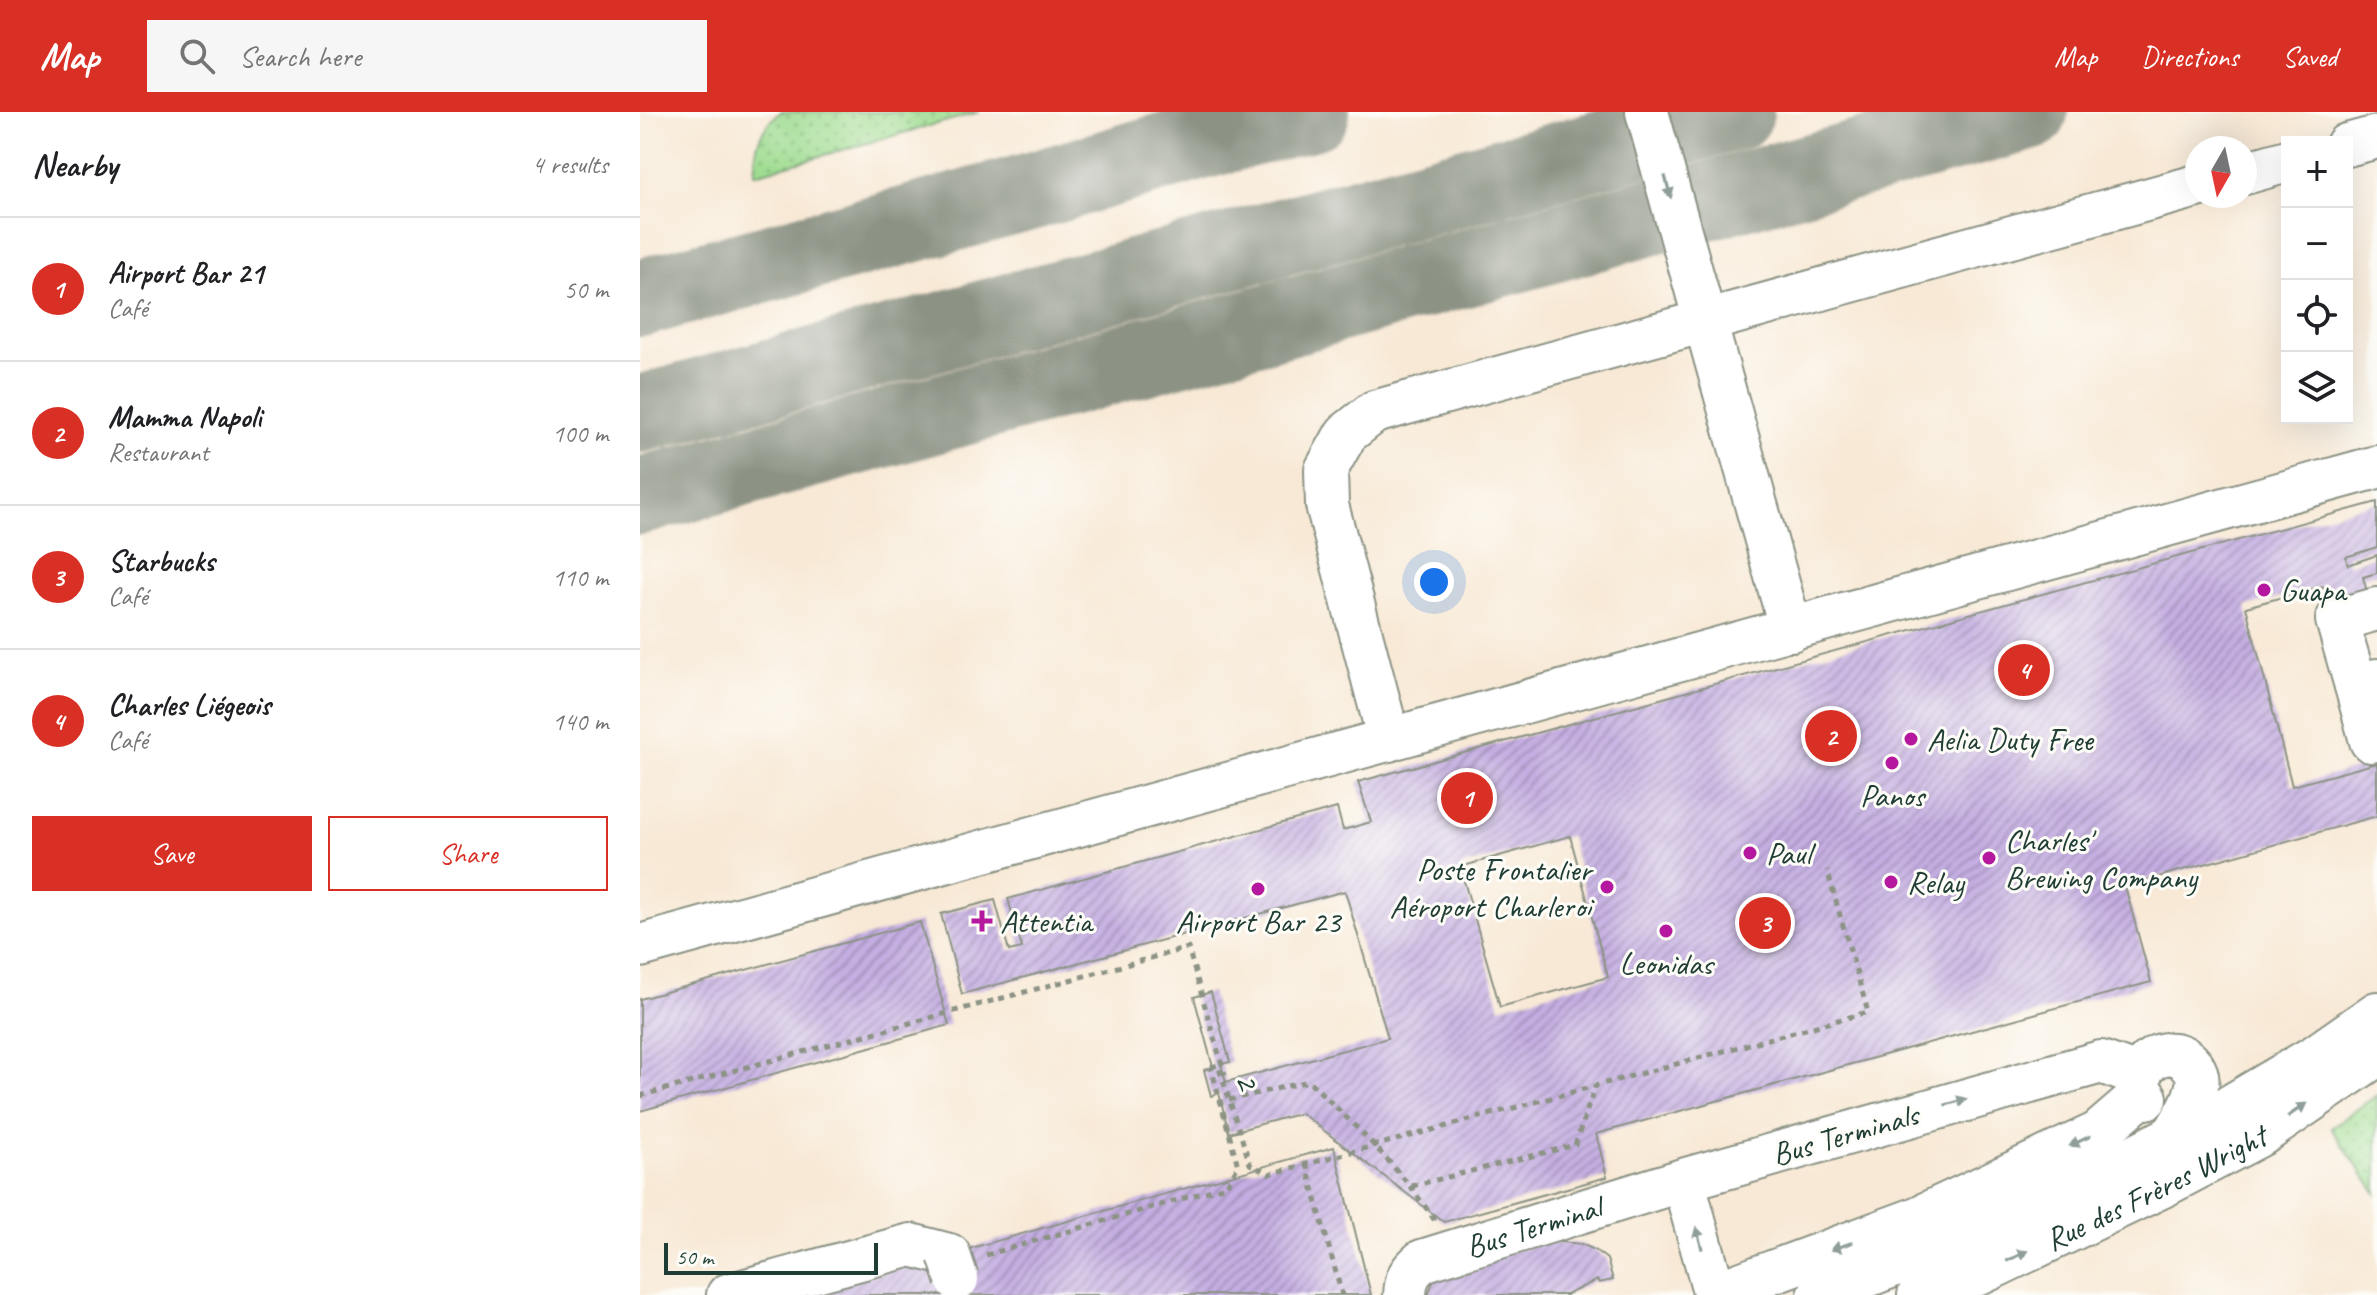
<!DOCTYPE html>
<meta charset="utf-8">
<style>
body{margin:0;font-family:Caveat,sans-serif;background:#f6f6f6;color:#202124}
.controls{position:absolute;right:24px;top:24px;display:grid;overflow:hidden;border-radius:0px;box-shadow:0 8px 32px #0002}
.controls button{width:72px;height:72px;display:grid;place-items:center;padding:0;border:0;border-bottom:2px solid #e0e0e0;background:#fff;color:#202124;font:40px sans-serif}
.compass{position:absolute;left:1545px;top:24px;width:72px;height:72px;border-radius:50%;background:#fff;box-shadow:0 8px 32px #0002;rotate:189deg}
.scale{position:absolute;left:24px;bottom:20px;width:214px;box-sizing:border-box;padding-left:8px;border:4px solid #1f3d34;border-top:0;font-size:22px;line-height:28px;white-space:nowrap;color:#1f3d34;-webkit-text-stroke:6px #fdfcf7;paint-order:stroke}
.you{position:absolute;left:794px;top:470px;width:28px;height:28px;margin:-20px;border:6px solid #fff;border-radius:50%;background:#1a73e8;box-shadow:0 0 0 12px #1a73e833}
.badge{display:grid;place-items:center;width:52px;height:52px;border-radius:50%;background:#d93025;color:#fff;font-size:26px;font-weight:700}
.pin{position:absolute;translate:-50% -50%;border:4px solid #fff;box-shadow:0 2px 8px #0006}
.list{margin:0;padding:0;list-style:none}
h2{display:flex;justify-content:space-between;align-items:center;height:104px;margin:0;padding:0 32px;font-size:34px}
h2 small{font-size:26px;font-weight:400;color:#757577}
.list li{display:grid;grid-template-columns:52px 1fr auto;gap:24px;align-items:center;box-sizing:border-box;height:144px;padding:0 32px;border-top:2px solid #e0e0e0}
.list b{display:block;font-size:30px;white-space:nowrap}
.list p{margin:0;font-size:26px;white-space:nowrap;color:#757577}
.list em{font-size:26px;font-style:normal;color:#757577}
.actions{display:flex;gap:16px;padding:24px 32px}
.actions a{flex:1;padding:18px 0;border:2px solid #d93025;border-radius:0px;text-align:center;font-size:28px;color:#d93025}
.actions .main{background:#d93025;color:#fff}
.icon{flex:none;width:44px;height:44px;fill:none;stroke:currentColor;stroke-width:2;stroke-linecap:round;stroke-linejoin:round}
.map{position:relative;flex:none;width:1737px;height:1183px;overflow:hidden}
header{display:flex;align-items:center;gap:48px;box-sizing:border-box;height:112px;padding:0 40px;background:#d93025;color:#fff}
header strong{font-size:38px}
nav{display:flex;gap:44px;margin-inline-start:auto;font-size:28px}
.search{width:560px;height:72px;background:#f6f6f6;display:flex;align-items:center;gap:20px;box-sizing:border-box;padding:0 28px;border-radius:0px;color:#757577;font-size:30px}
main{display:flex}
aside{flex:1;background:#fff}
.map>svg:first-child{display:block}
.green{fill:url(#green-dots);stroke:#5e8c62;stroke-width:2}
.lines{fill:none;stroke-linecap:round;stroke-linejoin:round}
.taxiway{stroke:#8c9385;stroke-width:78}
.building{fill:url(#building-hatch);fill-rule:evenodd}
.minor-casing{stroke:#8c9385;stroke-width:46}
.path{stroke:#8c9385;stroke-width:5;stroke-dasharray:6 6;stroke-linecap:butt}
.minor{stroke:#fff;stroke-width:42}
.minor-bridge-casing{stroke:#8c9385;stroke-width:46;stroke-linecap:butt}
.minor-bridge{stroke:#fff;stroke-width:42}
.oneway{fill:#8f9e9a}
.poi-dot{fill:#b5179e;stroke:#fdfcf7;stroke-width:3}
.labels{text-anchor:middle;stroke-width:6;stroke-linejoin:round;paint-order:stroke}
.poi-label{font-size:32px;fill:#1f3d34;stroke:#fdfcf7;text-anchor:start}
.street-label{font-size:32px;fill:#1f3d34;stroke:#fdfcf7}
</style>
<header>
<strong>Map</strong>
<div class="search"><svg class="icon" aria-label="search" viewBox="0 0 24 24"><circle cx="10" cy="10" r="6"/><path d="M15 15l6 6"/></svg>Search here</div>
<nav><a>Map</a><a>Directions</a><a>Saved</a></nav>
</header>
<main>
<aside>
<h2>Nearby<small>4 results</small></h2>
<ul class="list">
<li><span class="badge">1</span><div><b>Airport Bar 21</b><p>Café</p></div><em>50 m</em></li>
<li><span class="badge">2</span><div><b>Mamma Napoli</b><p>Restaurant</p></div><em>100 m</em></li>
<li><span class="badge">3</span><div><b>Starbucks</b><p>Café</p></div><em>110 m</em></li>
<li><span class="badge">4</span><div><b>Charles Liégeois</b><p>Café</p></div><em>140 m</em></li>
</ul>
<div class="actions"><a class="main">Save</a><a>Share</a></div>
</aside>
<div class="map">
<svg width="1737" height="1183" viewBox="0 0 1737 1183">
<defs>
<pattern id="green-dots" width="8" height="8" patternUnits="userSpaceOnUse" patternTransform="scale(2)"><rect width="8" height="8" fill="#9edc90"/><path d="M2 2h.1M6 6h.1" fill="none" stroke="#80b476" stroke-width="1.8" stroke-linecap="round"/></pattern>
<pattern id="building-hatch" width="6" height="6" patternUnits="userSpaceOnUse" patternTransform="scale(2)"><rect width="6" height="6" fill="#c5aee2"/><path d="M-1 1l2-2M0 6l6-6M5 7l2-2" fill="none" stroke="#9f8fb8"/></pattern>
</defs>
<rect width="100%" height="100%" fill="#fdfcf7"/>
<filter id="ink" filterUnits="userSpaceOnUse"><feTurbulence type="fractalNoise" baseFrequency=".0125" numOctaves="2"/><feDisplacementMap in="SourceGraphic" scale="16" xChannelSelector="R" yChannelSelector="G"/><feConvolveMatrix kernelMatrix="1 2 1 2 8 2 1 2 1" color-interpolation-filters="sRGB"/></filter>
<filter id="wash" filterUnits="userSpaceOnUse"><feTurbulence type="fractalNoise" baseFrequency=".006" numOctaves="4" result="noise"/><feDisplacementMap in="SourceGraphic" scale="32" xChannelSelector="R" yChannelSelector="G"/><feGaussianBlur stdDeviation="1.8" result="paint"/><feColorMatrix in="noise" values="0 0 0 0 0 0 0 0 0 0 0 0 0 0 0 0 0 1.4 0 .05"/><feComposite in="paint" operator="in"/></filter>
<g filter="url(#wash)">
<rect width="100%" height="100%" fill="#f8e9d6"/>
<g class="green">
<path d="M140,0H340L115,62C114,35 119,18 140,0Z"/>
<polygon points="1737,983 1737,1082 1691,1016"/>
</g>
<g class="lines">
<g class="taxiway">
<polyline points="0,186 385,81 557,30 671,0"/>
<polyline points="0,302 1095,0"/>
<polyline points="0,384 1389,0"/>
</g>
</g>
<g id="blocks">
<g class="building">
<path d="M1737,390V435L1706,445L1708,453L1737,443V461L1723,465L1727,480L1688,492L1683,474L1606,495L1652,674L1737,651V704L1485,774L1511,870L956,1022L967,1065L804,1110L661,1001L589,1021L579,981L571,984L564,958L573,955L554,885L571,880L590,950L581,952L586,970L748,926L705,779L322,882L301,802L355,788L369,839L382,836L368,787L697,696L703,718L731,710L718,670ZM930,724L968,865L860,895L820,755Z"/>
<polygon points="280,810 309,913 0,999 0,887"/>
<polygon points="694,1035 731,1183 166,1183 166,1182"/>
<polygon points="911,1129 941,1132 955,1138 967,1147 973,1168 959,1171 957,1168 926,1183 788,1183 794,1167 807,1156"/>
</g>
</g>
</g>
<g filter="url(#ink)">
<use href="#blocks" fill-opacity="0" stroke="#8c9385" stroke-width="2"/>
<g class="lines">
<g class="minor-casing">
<g id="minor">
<polyline points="1707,33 1737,25"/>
<polyline points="1605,61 1647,49"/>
<polyline points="1737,497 1697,508 1716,574 1737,568"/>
<polyline points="1151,518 1065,209 1557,74"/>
<polyline points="1716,574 1731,629 1737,627"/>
<polyline points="749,628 687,393 686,358 706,322 734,300 1065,209 1007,0"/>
<polyline points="0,834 1737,355"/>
<polyline points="1500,964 1461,950 1043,1068 1074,1179 1097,1173 1275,1107 1458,1021 1502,983"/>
<path d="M1506,986C1483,959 1526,925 1550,951C1556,957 1559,966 1557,974C1553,993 1542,1009 1532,1025"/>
<polyline points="88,1183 271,1133 309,1143"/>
<path id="s1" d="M765,1183C766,1166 769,1160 782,1149L1043,1068"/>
<polyline points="1179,1183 1303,1134 1402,1091 1582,999 1677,943 1737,901"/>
<path id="s2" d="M1279,1183L1339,1162L1527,1072L1622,1022L1737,943"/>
</g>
</g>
<g class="path">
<polyline points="571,955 578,953 610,1052 630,1062 1228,900 1187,758"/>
<polyline points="0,984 548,836 585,963"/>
<path d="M589,988L669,969C715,1014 759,1054 795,1109"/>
<polyline points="666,1051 702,1183"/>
<polyline points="772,1074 935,1033 955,975"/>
<polyline points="346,1143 586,1074 598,1054 571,955"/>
</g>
<use href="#minor" class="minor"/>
<g class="minor-bridge-casing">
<polyline id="minor-bridge" points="309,1143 317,1167"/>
</g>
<use href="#minor-bridge" class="minor-bridge"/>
</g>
<defs><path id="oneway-solid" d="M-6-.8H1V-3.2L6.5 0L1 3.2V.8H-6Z" transform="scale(2)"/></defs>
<g class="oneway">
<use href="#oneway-solid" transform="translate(1028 75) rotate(75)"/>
<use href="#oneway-solid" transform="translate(1316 990) rotate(-16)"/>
<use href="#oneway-solid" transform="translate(1657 998) rotate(-35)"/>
<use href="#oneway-solid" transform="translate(1440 1029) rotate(155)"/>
<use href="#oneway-solid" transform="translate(1059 1126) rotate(-105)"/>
<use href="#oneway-solid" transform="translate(1202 1134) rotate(160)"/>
<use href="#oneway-solid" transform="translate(1377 1144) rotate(-26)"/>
</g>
</g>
<g class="poi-dot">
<circle cx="1624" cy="478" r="8"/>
<circle cx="1271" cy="627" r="8"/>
<circle cx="1252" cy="651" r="8"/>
<circle cx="1110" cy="741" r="8"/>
<circle cx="1349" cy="746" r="8"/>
<circle cx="1251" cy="770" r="8"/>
<circle cx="967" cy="775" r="8"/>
<circle cx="618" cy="777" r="8"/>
<path d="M338 797h8v8h8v8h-8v8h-8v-8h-8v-8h8z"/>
<circle cx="1026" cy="819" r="8"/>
</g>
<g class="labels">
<g class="poi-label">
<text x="1640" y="489">Guapa</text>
<text x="1287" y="638">Aelia Duty Free</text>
<text x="1252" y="694" text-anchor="middle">Panos</text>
<text x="1365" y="739">Charles'<tspan x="1365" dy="37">Brewing Company</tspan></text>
<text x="1126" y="752">Paul</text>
<text x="951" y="768" text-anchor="end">Poste Frontalier<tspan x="951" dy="37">Aéroport Charleroi</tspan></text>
<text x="1267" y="781">Relay</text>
<text x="360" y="820">Attentia</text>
<text x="618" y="820" text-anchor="middle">Airport Bar 23</text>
<text x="1026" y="862" text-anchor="middle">Leonidas</text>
</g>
<g class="street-label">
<text transform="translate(608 969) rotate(73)" y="11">2</text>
<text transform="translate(1205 1022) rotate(-16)" y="11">Bus Terminals</text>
<text dy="11" stroke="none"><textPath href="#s2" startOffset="260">Rue des Frères Wright</textPath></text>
<text dy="11" stroke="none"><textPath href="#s1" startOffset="156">Bus Terminal</textPath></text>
</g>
</g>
</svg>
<div class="controls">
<button>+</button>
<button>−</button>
<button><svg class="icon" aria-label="locate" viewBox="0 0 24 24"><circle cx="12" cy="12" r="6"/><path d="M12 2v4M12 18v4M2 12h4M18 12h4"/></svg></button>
<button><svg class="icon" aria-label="layers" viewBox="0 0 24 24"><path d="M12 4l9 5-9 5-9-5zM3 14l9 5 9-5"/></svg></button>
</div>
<svg class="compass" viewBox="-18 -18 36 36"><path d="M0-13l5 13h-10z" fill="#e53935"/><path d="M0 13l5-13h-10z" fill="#757577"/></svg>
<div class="scale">50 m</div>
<div class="you"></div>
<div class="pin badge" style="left:827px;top:686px">1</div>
<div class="pin badge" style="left:1191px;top:624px">2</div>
<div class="pin badge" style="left:1125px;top:811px">3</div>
<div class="pin badge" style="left:1384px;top:558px">4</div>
</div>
</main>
